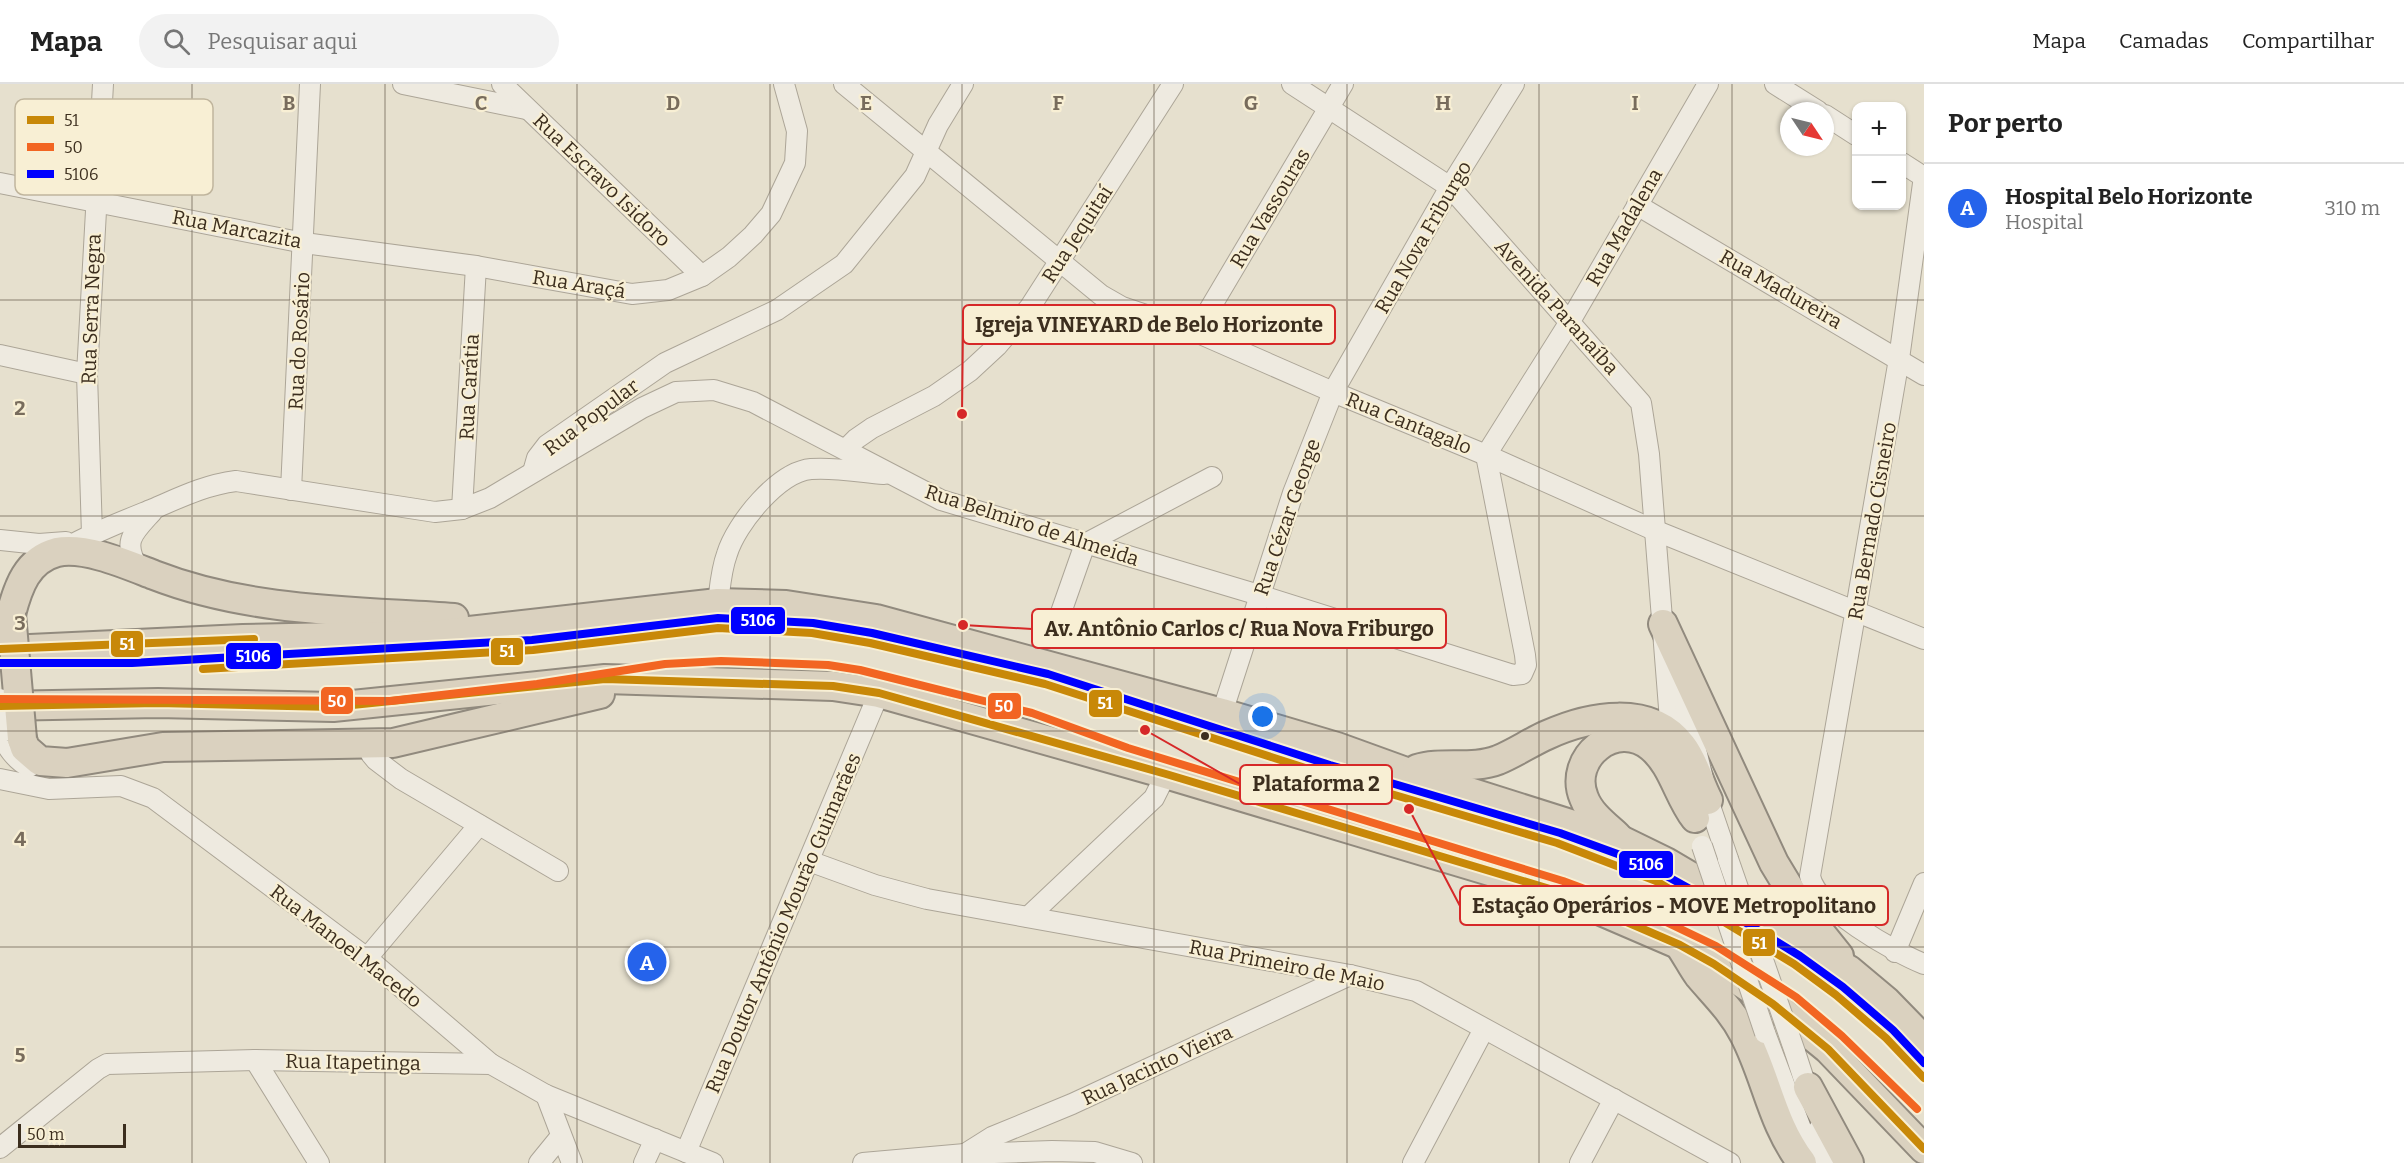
<!DOCTYPE html>
<html lang="pt">
<meta charset="utf-8">
<style>
body{margin:0;font-family:Bitter,serif;background:#f2f2f2;color:#222}
.controls{position:absolute;right:18px;top:18px;display:grid;overflow:hidden;border-radius:12px;box-shadow:0 2px 4px #0004}
.controls button{width:54px;height:54px;display:grid;place-items:center;padding:0;border:0;border-bottom:2px solid #e0e0e0;background:#fff;color:#222;font:30px sans-serif}
.compass{position:absolute;left:1780px;top:18px;width:54px;height:54px;border-radius:50%;background:#fff;box-shadow:0 2px 4px #0004;rotate:125deg}
.scale{position:absolute;left:18px;bottom:15px;width:108px;box-sizing:border-box;padding-left:6px;border:3px solid #3c2e1e;border-top:0;font-size:16px;line-height:21px;white-space:nowrap;color:#3c2e1e;-webkit-text-stroke:4px #f8efd4;paint-order:stroke}
.you{position:absolute;left:1263px;top:633px;width:21px;height:21px;margin:-15px;border:4px solid #fff;border-radius:50%;background:#1a73e8;box-shadow:0 0 0 9px #1a73e833}
.badge{display:grid;place-items:center;width:39px;height:39px;border-radius:50%;background:#2563eb;color:#fff;font-size:20px;font-weight:700}
.pin{position:absolute;translate:-50% -50%;border:3px solid #fff;box-shadow:0 2px 6px #0006}
.list{margin:0;padding:0;list-style:none}
h2{display:flex;justify-content:space-between;align-items:center;height:78px;margin:0;padding:0 24px;font-size:26px}
h2 small{font-size:20px;font-weight:400;color:#767676}
.list li{display:grid;grid-template-columns:39px 1fr auto;gap:18px;align-items:center;box-sizing:border-box;height:90px;padding:0 24px;border-top:2px solid #e0e0e0}
.list b{display:block;font-size:22px;white-space:nowrap}
.list p{margin:0;font-size:20px;white-space:nowrap;color:#767676}
.list em{font-size:20px;font-style:normal;color:#767676}
.icon{flex:none;width:33px;height:33px;fill:none;stroke:currentColor;stroke-width:2;stroke-linecap:round;stroke-linejoin:round}
.map{position:relative;flex:none;width:1924px;height:1079px;overflow:hidden}
header{display:flex;align-items:center;gap:36px;box-sizing:border-box;height:84px;padding:0 30px;background:#fff;border-bottom:2px solid #e0e0e0}
header strong{font-size:28px}
nav{display:flex;gap:33px;margin-inline-start:auto;font-size:21px}
.search{width:420px;height:54px;background:#f2f2f2;display:flex;align-items:center;gap:15px;box-sizing:border-box;padding:0 21px;border-radius:33px;color:#767676;font-size:22px}
main{display:flex}
aside{flex:1;background:#fff}
.map>svg:first-child{display:block}
.lines{fill:none;stroke-linecap:round;stroke-linejoin:round}
.minor-casing{stroke:#aca597;stroke-width:22}
.highway-casing{stroke:#918a7e;stroke-width:32}
.minor{stroke:#eeeae0;stroke-width:20}
.highway{stroke:#dad1bf;stroke-width:28}
.minor-bridge-casing{stroke:#aca597;stroke-width:22;stroke-linecap:butt}
.highway-bridge-casing{stroke:#918a7e;stroke-width:32;stroke-linecap:butt}
.minor-bridge{stroke:#eeeae0;stroke-width:20}
.highway-bridge{stroke:#dad1bf;stroke-width:28}
.bus-1-casing{stroke:#f8efd4;stroke-width:12}
.bus-2-casing{stroke:#f8efd4;stroke-width:12}
.bus-3-casing{stroke:#f8efd4;stroke-width:12}
.bus-1{stroke:#c88808;stroke-width:8}
.bus-2{stroke:#f26522;stroke-width:8}
.bus-3{stroke:#00f;stroke-width:8}
.grid{fill:none;stroke:#786c5c;stroke-width:1.5;stroke-opacity:0.55}
.bus-dot{fill:#3c2e1e;stroke:#f8efd4;stroke-width:2}
.labels{text-anchor:middle;stroke-width:4.5;stroke-linejoin:round;paint-order:stroke}
.street-label{font-size:20px;fill:#3c2e1e;stroke:#f8efd4}
.key{fill:#f8efd4;stroke:#c0b59d;stroke-width:1.5}
.key-label{font-size:16px;fill:#3c2e1e}
.grid-label{font-size:20px;text-anchor:middle;font-weight:bold;fill:#786c5c;stroke:#f8efd4;stroke-width:4.5;stroke-linejoin:round;paint-order:stroke}
.leader{fill:none;stroke:#d62828;stroke-width:2}
.callout-dot{fill:#d62828;stroke:#f8efd4;stroke-width:2}
.callout{fill:#f8efd4;stroke:#d62828;stroke-width:2}
.callout-label{font-size:21px;text-anchor:middle;font-weight:bold;fill:#3c2e1e}
.line-badge{stroke:#f8efd4;stroke-width:2}
.badge-label{font-size:16px;text-anchor:middle;font-weight:bold;fill:#fff}
</style>
<header>
<strong>Mapa</strong>
<div class="search"><svg class="icon" aria-label="search" viewBox="0 0 24 24"><circle cx="10" cy="10" r="6"/><path d="M15 15l6 6"/></svg>Pesquisar aqui</div>
<nav><a>Mapa</a><a>Camadas</a><a>Compartilhar</a></nav>
</header>
<main>
<div class="map">
<svg width="1924" height="1079" viewBox="0 0 1924 1079">
<rect width="100%" height="100%" fill="#e6e0ce"/>
<g class="lines">
<g class="minor-casing">
<g id="minor">
<polyline points="403,0 526,25"/>
<polyline points="502,0 702,192"/>
<polyline points="844,0 1101,211 1122,223 1196,248 1333,308 1486,371 1654,446 1924,555"/>
<polyline points="1292,0 1450,103 1641,319 1649,370 1671,649 1673,659"/>
<polyline points="1775,0 1818,27"/>
<polyline points="1825,31 1856,51"/>
<polyline points="1902,79 1924,93"/>
<path d="M1924,92L1899,275L1810,792C1816,824 1894,868 1924,880"/>
<polyline points="0,99 304,159 476,182 632,210 668,206 702,192 729,173 753,151 771,130 795,79 797,47 784,0"/>
<polyline points="1637,121 1924,291"/>
<polyline points="1196,248 1343,0"/>
<polyline points="0,271 87,290"/>
<polyline points="846,365 856,355 872,344 934,312 970,287 997,262 1030,223 1173,0"/>
<polyline points="533,388 537,374 547,361 665,279 777,226 844,180 915,92 938,41 963,0"/>
<polyline points="291,406 310,0"/>
<polyline points="462,425 476,182"/>
<polyline points="92,450 87,290 103,0"/>
<polyline points="0,456 39,460 66,458"/>
<path d="M60,467C90,450 121,438 153,425C181,413 205,401 236,397L435,428L462,425L490,414L642,324L676,308L714,306L753,318L941,416L1259,511L1513,591L1522,590L1526,581L1525,571L1486,371L1569,239L1708,0"/>
<path d="M138,484C122,457 133,449 152,428"/>
<path d="M718,519C720,503 721,486 727,470C736,440 778,388 811,385C834,383 860,388 884,390"/>
<polyline points="1052,554 1085,460 1212,393"/>
<polyline points="1681,603 1708,716 1728,775"/>
<polyline points="1222,629 1293,409 1333,308 1450,103 1514,0"/>
<path d="M2,648C4,662 17,677 29,683"/>
<polyline points="368,660 371,670 376,676 401,695 558,787"/>
<polyline points="0,695 49,705 121,702 153,714 367,874 491,980"/>
<polyline points="809,777 875,801 927,815 1350,891 1416,907 1730,1079"/>
<polyline points="1028,833 1154,714 1166,690"/>
<polyline points="1895,868 1924,799"/>
<polyline points="367,874 479,741"/>
<polyline points="1765,949 1814,1079"/>
<polyline points="1795,968 1810,1014"/>
<polyline points="255,976 319,1079"/>
<polyline points="546,1011 572,1079"/>
<polyline points="1819,1045 1831,1079"/>
<polyline points="0,1064 98,985 107,980 255,976 491,980 546,1011 713,1079"/>
<polyline points="686,1068 879,609"/>
<polyline points="965,1070 992,1053 1072,1020 1350,891"/>
<polyline points="539,1079 561,1052"/>
<polyline points="644,1079 655,1055"/>
<polyline points="863,1079 965,1070 1052,1067 1095,1068 1132,1079"/>
<polyline points="1413,1079 1484,945"/>
<polyline points="1580,1079 1614,1015"/>
</g>
</g>
<g class="highway-casing">
<g id="highway">
<path d="M11,530C18,503 27,476 57,468C85,462 128,481 154,491C249,528 353,527 454,534"/>
<polyline points="1663,540 1774,779 1803,827 1839,872"/>
<polyline points="0,565 30,565 243,555 434,551 718,519 786,521 876,535 1222,629 1337,663 1406,688 1621,756 1666,778 1849,886 1886,917 1924,956"/>
<polyline points="0,622 158,619 333,623 605,595 833,602 879,609 1166,690 1550,805 1680,861 1714,880 1773,920 1828,965 1924,1065"/>
<polyline points="22,655 25,664 40,677 67,679 163,663 393,659 600,610"/>
<path d="M1417,685C1441,677 1472,686 1498,676C1515,669 1531,658 1547,651C1589,632 1650,620 1682,662C1694,677 1699,699 1708,716"/>
<path d="M1617,752C1605,741 1590,730 1584,714C1567,674 1616,634 1651,663C1673,681 1678,712 1695,734"/>
<path d="M1682,865C1688,874 1693,884 1699,892C1716,912 1732,927 1744,950C1767,994 1771,1038 1802,1079"/>
<polyline points="1808,1003 1849,1079"/>
</g>
</g>
<use href="#minor" class="minor"/>
<use href="#highway" class="highway"/>
<g class="minor-bridge-casing">
<g id="minor-bridge">
<polyline points="0,615 2,648"/>
<polyline points="1702,762 1765,949"/>
<polyline points="1728,775 1795,968"/>
</g>
</g>
<g class="highway-bridge-casing">
<polyline id="highway-bridge" points="11,530 22,655"/>
</g>
<use href="#minor-bridge" class="minor-bridge"/>
<use href="#highway-bridge" class="highway-bridge"/>
<g class="bus-1-casing">
<g id="bus-1">
<polyline points="0,565 254,555"/>
<polyline points="203,585 533,566 718,544 812,549 870,559 1045,600 1327,691 1557,759 1656,797 1794,880 1836,911 1886,954 1924,994"/>
<polyline points="0,622 158,619 333,623 605,595 833,602 879,609 1166,690 1550,805 1680,861 1714,880 1773,920 1828,965 1924,1065"/>
</g>
</g>
<g class="bus-2-casing">
<polyline id="bus-2" points="0,615 390,617 537,600 665,580 721,577 828,581 860,586 1032,629 1128,664 1563,797 1641,826 1716,862 1796,913 1842,952 1917,1025"/>
</g>
<g class="bus-3-casing">
<polyline id="bus-3" points="0,579 132,579 532,556 718,534 813,539 872,549 1048,590 1330,681 1560,749 1645,780 1699,810 1800,872 1843,903 1893,946 1924,979"/>
</g>
<use href="#bus-1" class="bus-1"/>
<use href="#bus-2" class="bus-2"/>
<use href="#bus-3" class="bus-3"/>
</g>
<path class="grid" d="M192,0V1079M385,0V1079M577,0V1079M770,0V1079M962,0V1079M1154,0V1079M1347,0V1079M1539,0V1079M1732,0V1079M0,216H1924M0,432H1924M0,647H1924M0,863H1924"/>
<circle class="bus-dot" cx="1205" cy="652" r="5"/>
<g class="labels">
<g class="street-label">
<text transform="translate(602 96) rotate(44)" y="7">Rua Escravo Isidoro</text>
<text transform="translate(1270 124) rotate(-59)" y="7">Rua Vassouras</text>
<text transform="translate(1624 143) rotate(-60)" y="7">Rua Madalena</text>
<text transform="translate(237 145) rotate(11)" y="7">Rua Marcazita</text>
<text transform="translate(1077 150) rotate(-57)" y="7">Rua Jequitaí</text>
<text transform="translate(1423 153) rotate(-60)" y="7">Rua Nova Friburgo</text>
<text transform="translate(579 200) rotate(9)" y="7">Rua Araçá</text>
<text transform="translate(1781 205) rotate(30)" y="7">Rua Madureira</text>
<text transform="translate(1557 223) rotate(48)" y="7">Avenida Paranaíba</text>
<text transform="translate(91 225) rotate(-88)" y="7">Rua Serra Negra</text>
<text transform="translate(299 257) rotate(-87)" y="7">Rua do Rosário</text>
<text transform="translate(469 303) rotate(-87)" y="7">Rua Carátia</text>
<text transform="translate(591 333) rotate(-37)" y="7">Rua Popular</text>
<text transform="translate(1409 339) rotate(22)" y="7">Rua Cantagalo</text>
<text transform="translate(1287 433) rotate(-71)" y="7">Rua Cézar George</text>
<text transform="translate(1872 437) rotate(-80)" y="7">Rua Bernado Cisneiro</text>
<text transform="translate(1032 441) rotate(18)" y="7">Rua Belmiro de Almeida</text>
<text transform="translate(783 839) rotate(-67)" y="7">Rua Doutor Antônio Mourão Guimarães</text>
<text transform="translate(346 862) rotate(38)" y="7">Rua Manoel Macedo</text>
<text transform="translate(1287 881) rotate(11)" y="7">Rua Primeiro de Maio</text>
<text transform="translate(353 978) rotate(1)" y="7">Rua Itapetinga</text>
<text transform="translate(1157 981) rotate(-25)" y="7">Rua Jacinto Vieira</text>
</g>
</g>
<rect x="15" y="15" width="198" height="96" rx="9" class="key"/>
<rect x="27" y="32" width="27" height="8" fill="#c88808"/>
<rect x="27" y="59" width="27" height="8" fill="#f26522"/>
<rect x="27" y="86" width="27" height="8" fill="#00f"/>
<g class="key-label">
<text x="64" y="42">51</text>
<text x="64" y="69">50</text>
<text x="64" y="96">5106</text>
</g>
<g class="grid-label">
<text x="289" y="26">B</text>
<text x="481" y="26">C</text>
<text x="673" y="26">D</text>
<text x="866" y="26">E</text>
<text x="1058" y="26">F</text>
<text x="1251" y="26">G</text>
<text x="1443" y="26">H</text>
<text x="1635" y="26">I</text>
<text x="20" y="331">2</text>
<text x="20" y="546">3</text>
<text x="20" y="762">4</text>
<text x="20" y="978">5</text>
</g>
<path class="leader" d="M962 330L963 241M963 541L1032 545M1145 646L1240 700M1409 725L1460 822"/>
<g class="callout-dot">
<circle cx="962" cy="330" r="6"/>
<circle cx="963" cy="541" r="6"/>
<circle cx="1145" cy="646" r="6"/>
<circle cx="1409" cy="725" r="6"/>
</g>
<g class="callout">
<rect x="963" y="221" width="372" height="39" rx="6"/>
<rect x="1032" y="525" width="414" height="39" rx="6"/>
<rect x="1240" y="681" width="152" height="39" rx="6"/>
<rect x="1460" y="802" width="428" height="39" rx="6"/>
</g>
<g class="callout-label">
<text x="1149" y="248">Igreja VINEYARD de Belo Horizonte</text>
<text x="1239" y="552">Av. Antônio Carlos c/ Rua Nova Friburgo</text>
<text x="1316" y="707">Plataforma 2</text>
<text x="1674" y="829">Estação Operários - MOVE Metropolitano</text>
</g>
<g class="line-badge">
<rect x="730" y="522" width="56" height="29" rx="6" fill="#00f"/>
<rect x="110" y="546" width="34" height="28" rx="6" fill="#c88808"/>
<rect x="490" y="553" width="34" height="29" rx="6" fill="#c88808"/>
<rect x="225" y="558" width="57" height="28" rx="6" fill="#00f"/>
<rect x="320" y="602" width="34" height="29" rx="6" fill="#f26522"/>
<rect x="1088" y="605" width="35" height="29" rx="6" fill="#c88808"/>
<rect x="987" y="608" width="35" height="28" rx="6" fill="#f26522"/>
<rect x="1618" y="766" width="56" height="29" rx="6" fill="#00f"/>
<rect x="1742" y="844" width="34" height="29" rx="6" fill="#c88808"/>
</g>
<g class="badge-label">
<text x="758" y="542">5106</text>
<text x="127" y="566">51</text>
<text x="507" y="573">51</text>
<text x="253" y="578">5106</text>
<text x="337" y="623">50</text>
<text x="1105" y="625">51</text>
<text x="1004" y="628">50</text>
<text x="1646" y="786">5106</text>
<text x="1759" y="865">51</text>
</g>
</svg>
<div class="controls">
<button>+</button>
<button>−</button>
</div>
<svg class="compass" viewBox="-18 -18 36 36"><path d="M0-13l5 13h-10z" fill="#e53935"/><path d="M0 13l5-13h-10z" fill="#767676"/></svg>
<div class="scale">50 m</div>
<div class="you"></div>
<div class="pin badge" style="left:647px;top:878px">A</div>
</div>
<aside>
<h2>Por perto<small></small></h2>
<ul class="list">
<li><span class="badge">A</span><div><b>Hospital Belo Horizonte</b><p>Hospital</p></div><em>310 m</em></li>
</ul>
</aside>
</main>
